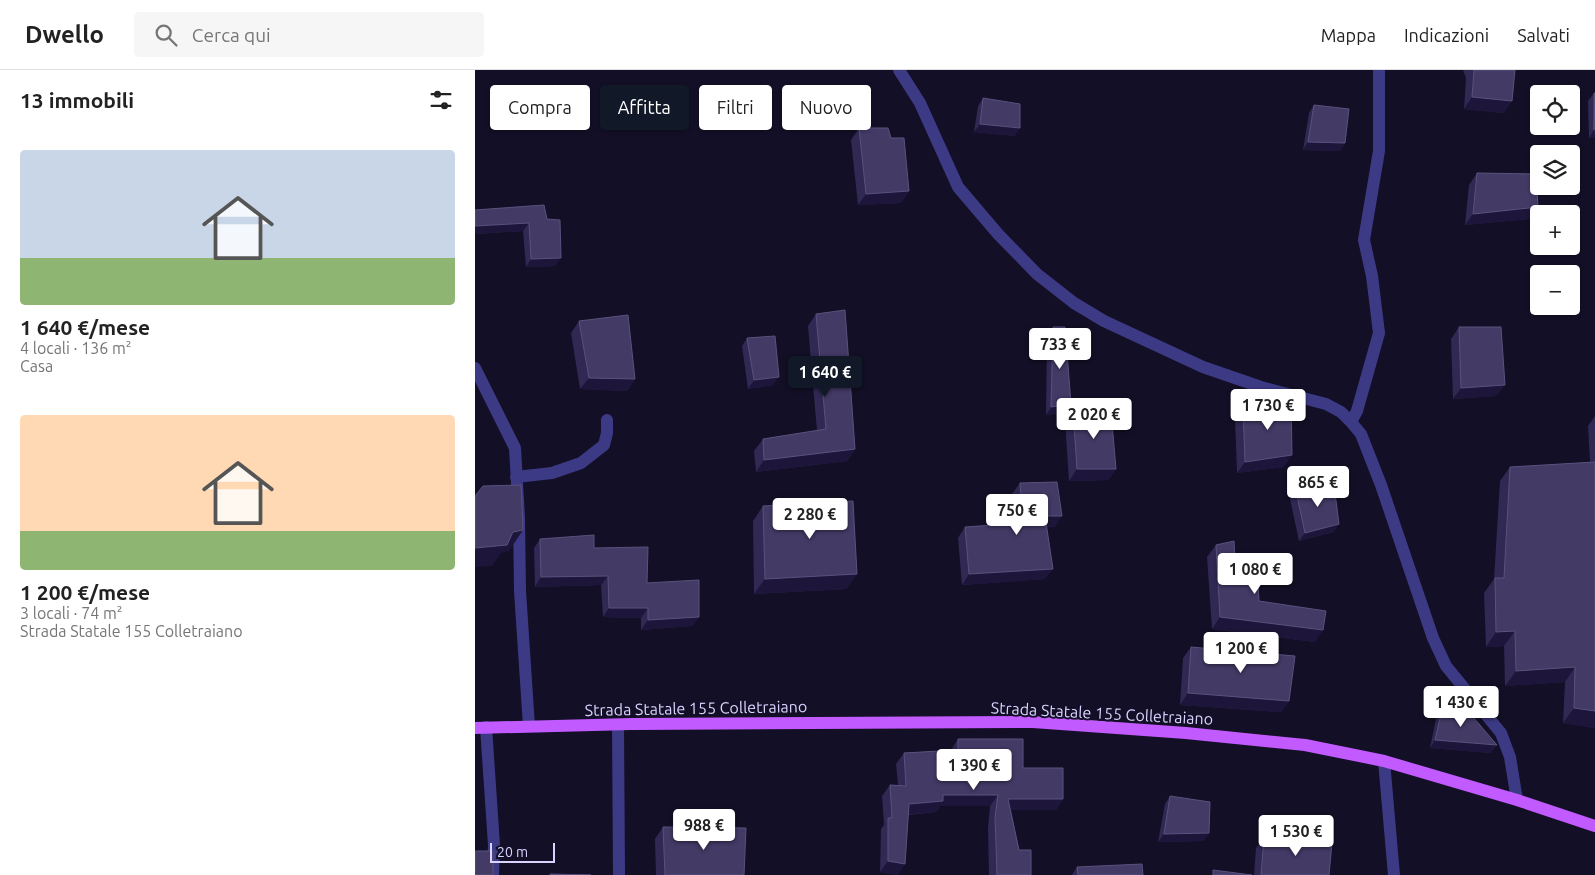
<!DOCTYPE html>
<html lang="it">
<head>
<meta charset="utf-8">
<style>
  :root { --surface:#fff; --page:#f6f6f6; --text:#222; --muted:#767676; --line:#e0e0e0; --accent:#111827 }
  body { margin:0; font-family:Ubuntu,sans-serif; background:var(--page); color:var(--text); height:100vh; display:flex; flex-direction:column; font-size:19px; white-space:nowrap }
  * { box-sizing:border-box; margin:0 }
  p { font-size:16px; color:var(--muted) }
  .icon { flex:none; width:28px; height:28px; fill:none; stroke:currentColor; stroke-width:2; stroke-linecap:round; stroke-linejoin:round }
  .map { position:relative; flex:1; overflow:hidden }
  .side { display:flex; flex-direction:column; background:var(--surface); width:475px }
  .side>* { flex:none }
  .banner { position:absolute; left:15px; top:15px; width:475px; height:45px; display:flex; gap:10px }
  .tools { position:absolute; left:1055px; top:15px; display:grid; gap:10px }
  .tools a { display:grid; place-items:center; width:50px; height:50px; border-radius:5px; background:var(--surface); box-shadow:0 1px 4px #0004; font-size:25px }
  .scale { position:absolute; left:15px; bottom:12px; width:65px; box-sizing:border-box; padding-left:5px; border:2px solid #d9d4ff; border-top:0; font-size:14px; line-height:18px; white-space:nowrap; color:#d9d4ff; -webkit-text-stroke:4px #130f26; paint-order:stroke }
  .price { position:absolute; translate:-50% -42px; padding:0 11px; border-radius:5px; background:#fff; color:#222; font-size:16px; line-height:32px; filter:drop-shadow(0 1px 2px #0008) }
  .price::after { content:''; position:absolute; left:50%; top:30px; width:15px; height:11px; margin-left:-8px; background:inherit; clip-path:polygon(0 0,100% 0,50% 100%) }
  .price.current { background:var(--accent); color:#fff }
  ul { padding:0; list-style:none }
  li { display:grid; align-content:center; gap:10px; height:265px; padding:0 20px }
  li span { display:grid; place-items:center; height:155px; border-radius:5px; color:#555 }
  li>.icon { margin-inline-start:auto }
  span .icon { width:90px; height:90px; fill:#fffc; stroke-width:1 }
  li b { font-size:21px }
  h2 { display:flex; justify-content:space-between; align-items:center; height:60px; padding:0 20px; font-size:21px }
  .chip { padding:0 18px; border-radius:5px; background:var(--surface); box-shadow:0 1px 4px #0004; font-size:18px; line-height:45px }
  .chip.current { background:var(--accent); color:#fff }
  header { display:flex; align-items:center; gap:30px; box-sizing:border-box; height:70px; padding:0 25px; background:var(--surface); border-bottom:1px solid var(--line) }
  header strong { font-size:24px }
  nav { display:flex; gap:28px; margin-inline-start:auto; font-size:18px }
  .search { width:350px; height:45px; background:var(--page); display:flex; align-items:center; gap:12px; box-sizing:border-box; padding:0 18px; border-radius:5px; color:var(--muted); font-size:19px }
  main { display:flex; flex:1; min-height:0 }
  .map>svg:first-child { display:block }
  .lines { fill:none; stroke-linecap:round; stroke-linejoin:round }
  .minor { stroke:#3d3a85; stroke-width:12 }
  .major { stroke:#c25bff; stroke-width:12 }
  .wall { fill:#312854 }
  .shaded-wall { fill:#1d163a }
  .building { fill:#433a66; stroke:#5a527e }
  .labels { text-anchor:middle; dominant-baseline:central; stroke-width:4; stroke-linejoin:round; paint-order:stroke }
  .street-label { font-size:16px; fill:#d9d4ff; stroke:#130f26 }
</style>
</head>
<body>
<header>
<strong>Dwello</strong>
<div class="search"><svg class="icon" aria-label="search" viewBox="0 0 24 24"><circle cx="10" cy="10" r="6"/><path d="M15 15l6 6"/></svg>Cerca qui</div>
<nav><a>Mappa</a><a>Indicazioni</a><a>Salvati</a></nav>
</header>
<main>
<section class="side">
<h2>13 immobili<svg class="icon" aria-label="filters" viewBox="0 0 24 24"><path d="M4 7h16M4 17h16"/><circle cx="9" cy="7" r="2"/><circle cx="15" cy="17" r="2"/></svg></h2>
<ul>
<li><span style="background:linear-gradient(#c9d6e8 70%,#8fb573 0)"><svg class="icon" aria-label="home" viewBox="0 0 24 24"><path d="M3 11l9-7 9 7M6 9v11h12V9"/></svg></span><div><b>1 640 €/mese</b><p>4 locali · 136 m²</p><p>Casa</p></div></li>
<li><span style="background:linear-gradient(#ffd9b3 75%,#8fb573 0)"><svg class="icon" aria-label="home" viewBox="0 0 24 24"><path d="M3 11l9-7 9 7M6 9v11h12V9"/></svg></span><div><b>1 200 €/mese</b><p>3 locali · 74 m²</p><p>Strada Statale 155 Colletraiano</p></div></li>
</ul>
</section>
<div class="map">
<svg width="1120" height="805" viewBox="0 0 1120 805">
  <rect width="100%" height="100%" fill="#130f26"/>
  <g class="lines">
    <!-- minor -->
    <path class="minor" d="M424,0L445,33L483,117L523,164L562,204L599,233L629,251L728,297L786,317L851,334L866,342L876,352L886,364L906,415L958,568L971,596L1026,663L1035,687L1042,730
      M0,298L40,378L44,448L45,521L54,656
      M876,352L882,341L904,263L897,206L889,170L904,81V0
      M41,407L77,403L106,393L129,375L132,363V350
      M143,655L144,805
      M11,657L19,775L18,805
      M909,691L919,805"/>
    <!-- major -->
    <path class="major" d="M0,658L156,654L558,652L711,663L830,675L909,691L1042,730L1120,756"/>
  </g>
  <!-- wall -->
  <path class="wall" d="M988,0H1040L1029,43L989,39L991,8Z
    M1119,23L1120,68H1114L1113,31Z
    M508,28L540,66L499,62L503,36Z
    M839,35L870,73L865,81L828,80L834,43Z
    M384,58L416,68L434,121L426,133L383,135L376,70Z
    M1002,103L1063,137L1054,149L990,155L994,115Z
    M72,149L80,196L51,197L48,161L0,164Z
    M341,244L380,379L372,391L281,402L279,381L288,369L342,361L333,256Z
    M104,251L160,309L152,321L105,319L96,263Z
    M578,257L596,334L591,342L571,345L572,265Z
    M984,257L1021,326L978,329L976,269Z
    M272,268L298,315L273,319L267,276Z
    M768,337L809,397L762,403L760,348Z
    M598,340L641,399L633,410L594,411L590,351Z
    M1120,346V658L1088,653L1090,612L1030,616L1029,576L1011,577L1009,523L1019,509L1025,411L1035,397L1115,392L1113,356Z
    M545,413L580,457H572L570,509L487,515L483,468L490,457L540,454L537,424Z
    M821,421L864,454L858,462L824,471L815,429Z
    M288,436L372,519L279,524L278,451Z
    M65,469L119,478L224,547L217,556L166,560V548L128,547L126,515L60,517L59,478Z
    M741,475L760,490L784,531L840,572L737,559L732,487Z
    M716,577L814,631L806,642L705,635L708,588Z
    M968,636L1016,683L955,678L962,644Z
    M483,669L548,698L588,729L581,740H536L544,780L556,805H514L513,758L515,736H465L461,742L433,745L423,805L405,802L406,759L409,755L407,726L415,715H423L421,694L429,683L476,680Z
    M695,726L734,763L728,771L683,772L690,734Z
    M188,757L269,805H181L180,769Z
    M789,767L854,805H779L781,778Z
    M602,797L668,805H597Z"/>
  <!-- shaded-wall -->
  <path class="shaded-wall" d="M997,27L1037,31L1029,43L989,39Z
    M505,54L545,58L540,66L499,62Z
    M1119,60L1120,68H1114Z
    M833,72L870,73L865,81L828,80Z
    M434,121L426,133L383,135L391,124Z
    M1063,137L1054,149L990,155L998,144Z
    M54,153L48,161L0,164V156Z
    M86,188L80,196L51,197L56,189Z
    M304,307L298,315L273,319L279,310Z
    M114,308L160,309L152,321L105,319Z
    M1030,315L1021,326L978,329L986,318Z
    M596,334L591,342L571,345L576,337Z
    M380,379L372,391L281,402L289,390Z
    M817,385L809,397L762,403L770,392Z
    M602,399H641L633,410L594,411Z
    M570,446H587L580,457L563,456Z
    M864,454L858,462L824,471L830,463Z
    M48,460L34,481L26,483L17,496L0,497V478L38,462Z
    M578,499L570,509L487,515L494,504Z
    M382,504L372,519L279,524L290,509Z
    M133,506L126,515L60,517L66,507Z
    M134,538H173L166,548L128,547Z
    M224,547L217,556L166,560L173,550Z
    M745,547L848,560L840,572L737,559Z
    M1040,561L1029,576L1011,577L1021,562Z
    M1100,597L1090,612L1030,616L1041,601Z
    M713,623L814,631L806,642L705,635Z
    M1099,638L1120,641V658L1088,653Z
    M960,670L1022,675L1016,683L955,678Z
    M468,725H523L515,736H465L461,742L426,745L434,734Z
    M533,729H588L581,740H526Z
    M734,763L728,771L683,772L689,764Z
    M413,791L430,794L423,805L405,802Z"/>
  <!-- building -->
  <path class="building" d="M999,0H1040L1037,31L997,27Z
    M1119,23H1120L1119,60Z
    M508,28L545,34V58L505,54Z
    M839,35L874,39L870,73L833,72Z
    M384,58H413L416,68H429L434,121L391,124Z
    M1002,103L1061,104L1063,137L998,144Z
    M69,135L72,149L85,150L86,188L56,189L54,153L0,156V140Z
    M370,240L380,379L289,390L288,369L351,359L341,244Z
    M153,245L160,309L114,308L104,251Z
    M578,257H590L596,334L576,337Z
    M984,257H1026L1030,315L986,318Z
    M300,266L304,307L279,310L272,268Z
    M816,331L817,385L770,392L768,337Z
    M598,340L636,342L641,399H602Z
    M1120,392V641L1099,638L1100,597L1041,601L1040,561L1021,562L1020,508H1029L1035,397Z
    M582,412L587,446H570L578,499L494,504L490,457L548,453L545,413Z
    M46,415L48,460L38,462L32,475L0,478V426L8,416Z
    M859,415L864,454L830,463L821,421Z
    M378,431L382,504L290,509L288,436Z
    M119,465V478L173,477L172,513L224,510V547L173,550V538H134L133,506L66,507L65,469Z
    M759,471L760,490H782L784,531L851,541L848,560L745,547L741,475Z
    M716,577L820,586L814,631L713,623Z
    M968,636L992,640L1022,675L960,670Z
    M483,669H548V698H588V729H533L544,780H556V805H522L520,747L523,725H468V731L434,734L430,794L413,791V748H417L415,715L431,716L429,683L483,680Z
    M695,726L735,732L734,763L689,764Z
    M188,757L271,758L269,805H190Z
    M789,767L857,773L854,805H786Z
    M0,781H18V805H0Z
    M667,794L668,805H603L602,797Z
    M738,800L777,805H738Z
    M75,804L116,805H75Z"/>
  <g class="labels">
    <!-- street labels -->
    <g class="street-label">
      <text transform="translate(221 638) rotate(-1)">Strada Statale 155 Colletraiano</text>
      <text transform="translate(627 643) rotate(3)">Strada Statale 155 Colletraiano</text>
    </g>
  </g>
</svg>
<div class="tools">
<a><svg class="icon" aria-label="locate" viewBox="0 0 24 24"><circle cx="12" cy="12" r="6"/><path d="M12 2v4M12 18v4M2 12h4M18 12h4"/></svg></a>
<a><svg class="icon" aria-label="layers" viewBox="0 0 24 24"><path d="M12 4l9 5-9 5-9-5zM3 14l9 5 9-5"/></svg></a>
<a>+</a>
<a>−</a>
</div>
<div class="scale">20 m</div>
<b class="price" style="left:585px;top:300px">733 €</b>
<b class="price current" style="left:350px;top:328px">1 640 €</b>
<b class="price" style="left:793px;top:361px">1 730 €</b>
<b class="price" style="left:619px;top:370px">2 020 €</b>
<b class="price" style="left:843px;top:438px">865 €</b>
<b class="price" style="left:542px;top:466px">750 €</b>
<b class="price" style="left:335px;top:470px">2 280 €</b>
<b class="price" style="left:780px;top:525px">1 080 €</b>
<b class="price" style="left:766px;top:604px">1 200 €</b>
<b class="price" style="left:986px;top:658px">1 430 €</b>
<b class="price" style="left:499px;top:721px">1 390 €</b>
<b class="price" style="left:229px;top:781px">988 €</b>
<b class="price" style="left:821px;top:787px">1 530 €</b>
<div class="banner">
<a class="chip">Compra</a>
<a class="chip current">Affitta</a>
<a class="chip">Filtri</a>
<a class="chip">Nuovo</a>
</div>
</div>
</main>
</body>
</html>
